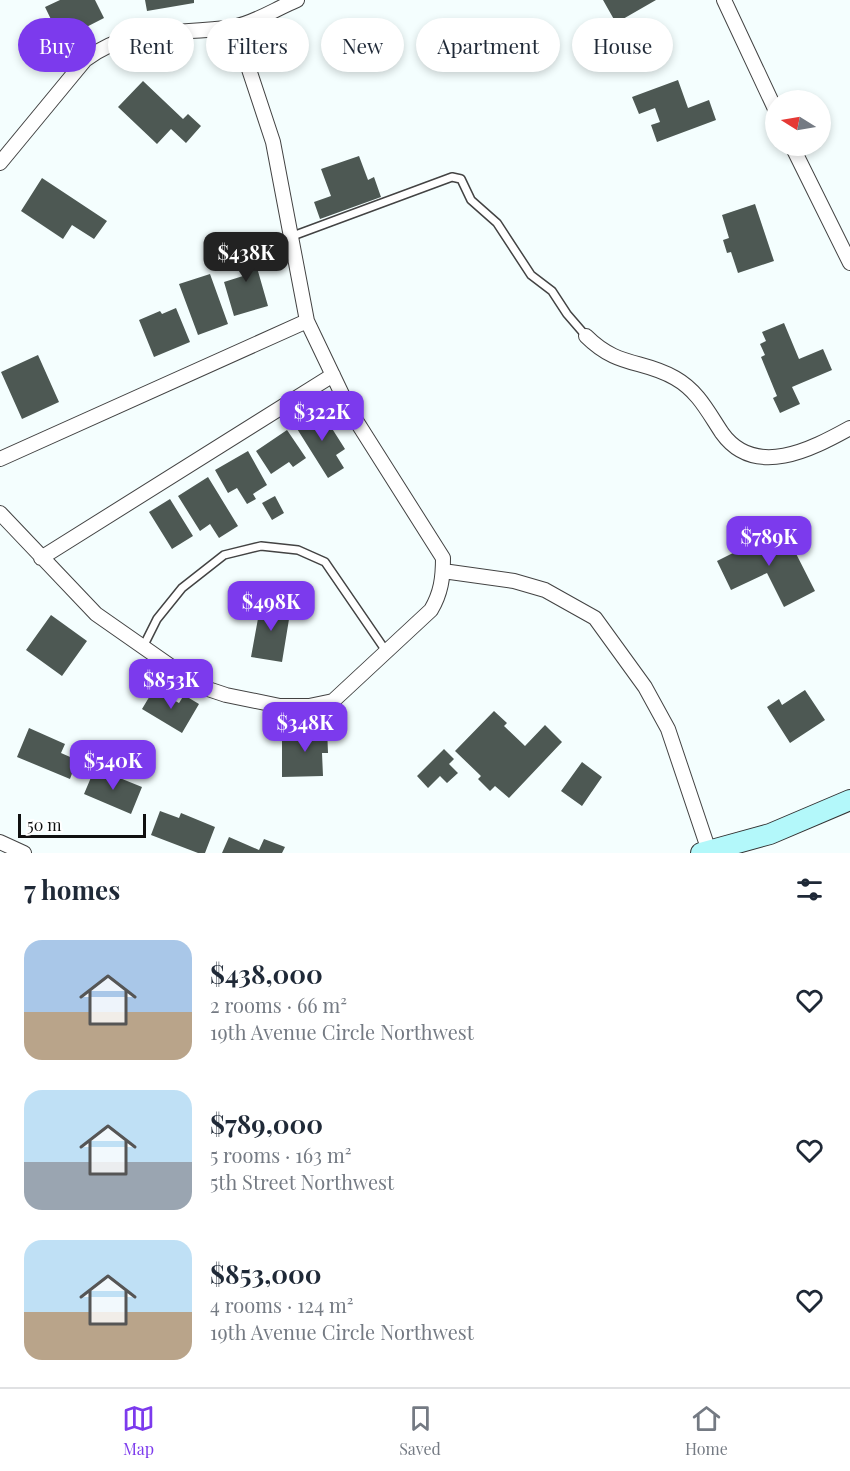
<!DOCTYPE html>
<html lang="en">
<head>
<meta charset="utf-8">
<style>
  :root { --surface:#fff; --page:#f6f6f7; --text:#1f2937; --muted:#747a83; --line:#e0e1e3; --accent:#7c3aed }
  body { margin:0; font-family:"Playfair Display",serif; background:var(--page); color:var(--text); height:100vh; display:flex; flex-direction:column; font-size:22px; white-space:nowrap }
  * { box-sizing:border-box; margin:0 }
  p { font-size:20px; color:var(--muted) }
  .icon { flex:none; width:33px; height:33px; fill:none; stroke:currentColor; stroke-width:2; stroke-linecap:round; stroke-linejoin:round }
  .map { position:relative; height:853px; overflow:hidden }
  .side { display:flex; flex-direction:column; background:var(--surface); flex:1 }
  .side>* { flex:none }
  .guide { position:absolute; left:18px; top:18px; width:814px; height:54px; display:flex; gap:12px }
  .needle { width:39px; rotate:281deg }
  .tools { position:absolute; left:765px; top:90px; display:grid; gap:12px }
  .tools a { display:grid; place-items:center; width:66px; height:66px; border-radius:50%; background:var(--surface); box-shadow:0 3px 9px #0003; font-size:30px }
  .scale { position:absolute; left:18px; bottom:15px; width:128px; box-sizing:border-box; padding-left:6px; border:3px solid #101010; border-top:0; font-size:16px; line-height:21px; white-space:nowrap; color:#101010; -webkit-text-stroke:4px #fff; paint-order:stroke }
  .price { position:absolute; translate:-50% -51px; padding:0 14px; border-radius:12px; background:var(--accent); color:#fff; font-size:20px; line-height:39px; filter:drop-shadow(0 2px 3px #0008) }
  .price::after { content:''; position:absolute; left:50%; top:36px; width:18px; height:14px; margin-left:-9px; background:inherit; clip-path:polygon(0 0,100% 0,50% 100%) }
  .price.current { background:#222; color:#fff }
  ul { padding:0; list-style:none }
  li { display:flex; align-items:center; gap:18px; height:150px; padding:0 24px }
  li span { display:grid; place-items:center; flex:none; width:168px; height:120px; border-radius:18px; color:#555 }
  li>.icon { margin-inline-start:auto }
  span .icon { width:72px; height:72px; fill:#fffc; stroke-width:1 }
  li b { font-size:26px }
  h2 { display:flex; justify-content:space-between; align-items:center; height:72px; padding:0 24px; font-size:26px }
  .chip { padding:0 21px; border-radius:27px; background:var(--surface); box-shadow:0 3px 9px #0003; font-size:21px; line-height:54px }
  .chip.current { background:var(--accent); color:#fff }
  .tab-bar { display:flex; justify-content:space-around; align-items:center; height:84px; border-top:2px solid var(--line); background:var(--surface); font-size:16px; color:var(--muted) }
  .tab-bar a { display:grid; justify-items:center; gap:3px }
  .tab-bar .current { color:var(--accent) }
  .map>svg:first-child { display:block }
  .building { fill:#4d5853 }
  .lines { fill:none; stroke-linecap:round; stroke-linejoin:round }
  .lane-casing { stroke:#434343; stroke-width:10 }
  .street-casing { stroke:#434343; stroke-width:16 }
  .secondary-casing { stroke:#323232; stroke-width:22 }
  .lane { stroke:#fff; stroke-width:7 }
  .street { stroke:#fff; stroke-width:14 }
  .secondary { stroke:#b3f8fa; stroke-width:20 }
</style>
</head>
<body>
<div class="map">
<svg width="850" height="853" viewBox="0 0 850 853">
  <rect width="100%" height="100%" fill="#f4fefe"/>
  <!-- building -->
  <path class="building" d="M60,0H95L104,18L61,40L45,7Z
    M145,0H194V3L147,11Z
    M603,0H656L616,23Z
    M678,80L688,108L709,100L716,120L657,142L651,125L660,122L655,108L639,114L632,97Z
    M143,81L183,119L188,114L201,126L186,143L171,129L157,144L118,107Z
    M359,156L368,180L374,177L381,197L320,219L314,202L331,196L321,169Z
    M42,178L107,221L94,239L72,225L63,239L21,211Z
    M755,204L774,261L738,273L731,252L727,253L723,240L729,238L722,215Z
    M249,240L268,306L234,316L224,282L243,276L233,244Z
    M210,274L228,324L198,335L179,284Z
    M176,308L190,342L154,357L139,320L160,311L162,314Z
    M784,323L799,359L823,349L832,370L792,387L800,404L780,413L773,398L777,396L761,357L765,355L760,344L766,341L762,332Z
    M38,355L59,402L22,419L1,372Z
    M319,408L345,449L336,455L344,468L328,478L294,424Z
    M287,430L306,458L293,467L289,462L271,474L256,451Z
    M248,451L267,485L253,494L256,499L247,504L237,488L228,493L215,470Z
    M208,477L238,526L219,538L210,524L200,531L178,496Z
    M275,496L284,513L272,520L262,503Z
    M170,499L193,536L172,549L149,512Z
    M783,528L815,591L784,607L767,573L731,590L717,561Z
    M261,602L291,607L282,662L251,657Z
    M51,615L87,641L62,676L26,650Z
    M154,689L179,703L184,695L199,704L182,733L142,709Z
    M805,690L825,720L790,743L767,707L779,699L782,705Z
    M494,711L507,723L504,726L525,746L545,725L562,742L509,798L495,786L490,791L478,779L481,776L455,751Z
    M327,727L328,753H322L323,776L282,777V737L306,736L305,728Z
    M29,728L65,744L61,753L77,760L70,779L17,757Z
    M444,749L454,759L449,764L458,773L447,783L440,776L428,788L417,776Z
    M582,762L602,777L582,806L561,791Z
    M95,768L142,787L131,814L84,794Z
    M160,811L179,818L181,813L215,827L205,853H198L151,835Z
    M229,837L259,850L264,839L285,847L282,853H222Z"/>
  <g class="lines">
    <!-- lane casing -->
    <g class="lane-casing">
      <path id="lane" d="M290,237L452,177L461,179L471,200L497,223L531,275L552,291L567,314L586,336
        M143,647L157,619L182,588L224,555L261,546L298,550L325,562L386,651"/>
    </g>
    <!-- street casing -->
    <g class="street-casing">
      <path id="street" d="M724,0L776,111
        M792,146L850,263
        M0,163L85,60C132,24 178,36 233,27C255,23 277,8 297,0
        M586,336C618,368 642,359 675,378C698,391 708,412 722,433C755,479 812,449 850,428
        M0,459L307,321
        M0,513L96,614L199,686L226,695L280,706H309L333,701L431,610C441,593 443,578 443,558L350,411L307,321L273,142L235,27
        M41,558L333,375
        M443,571L514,581L545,590L595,618L645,687L668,729L709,851
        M0,842L24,853"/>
    </g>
    <!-- secondary casing -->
    <g class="secondary-casing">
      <path id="secondary" d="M701,853L770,834L850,800"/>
    </g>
    <!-- lane -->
    <use href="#lane" class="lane"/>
    <!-- street -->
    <use href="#street" class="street"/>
    <!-- secondary -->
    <use href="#secondary" class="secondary"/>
  </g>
</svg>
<div class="tools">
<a><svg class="needle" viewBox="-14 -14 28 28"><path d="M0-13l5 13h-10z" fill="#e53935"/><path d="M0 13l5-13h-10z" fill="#747a83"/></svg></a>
</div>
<div class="scale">50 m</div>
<b class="price current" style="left:246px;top:283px">$438K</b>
<b class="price" style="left:322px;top:442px">$322K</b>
<b class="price" style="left:769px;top:567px">$789K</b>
<b class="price" style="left:271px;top:632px">$498K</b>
<b class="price" style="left:171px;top:710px">$853K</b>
<b class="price" style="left:305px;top:753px">$348K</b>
<b class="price" style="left:113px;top:791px">$540K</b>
<div class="guide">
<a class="chip current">Buy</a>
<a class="chip">Rent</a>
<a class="chip">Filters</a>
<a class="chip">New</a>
<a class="chip">Apartment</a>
<a class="chip">House</a>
</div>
</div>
<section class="side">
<h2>7 homes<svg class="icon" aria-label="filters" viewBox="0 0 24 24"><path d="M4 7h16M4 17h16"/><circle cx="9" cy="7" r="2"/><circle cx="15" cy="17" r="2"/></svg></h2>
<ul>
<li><span style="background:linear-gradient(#a9c7e8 60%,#b9a48a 0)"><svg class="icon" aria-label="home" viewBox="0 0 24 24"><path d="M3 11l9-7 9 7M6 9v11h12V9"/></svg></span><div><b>$438,000</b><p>2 rooms · 66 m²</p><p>19th Avenue Circle Northwest</p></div><svg class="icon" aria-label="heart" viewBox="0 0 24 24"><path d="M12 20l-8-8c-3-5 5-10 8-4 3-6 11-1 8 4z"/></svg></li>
<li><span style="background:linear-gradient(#bfe0f5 60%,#9aa5b1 0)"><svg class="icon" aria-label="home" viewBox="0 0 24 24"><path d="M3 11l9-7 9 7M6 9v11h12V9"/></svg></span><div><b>$789,000</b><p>5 rooms · 163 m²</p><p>5th Street Northwest</p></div><svg class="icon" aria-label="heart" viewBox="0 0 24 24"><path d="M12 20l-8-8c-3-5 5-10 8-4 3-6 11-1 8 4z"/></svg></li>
<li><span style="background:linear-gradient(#bfe0f5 60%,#b9a48a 0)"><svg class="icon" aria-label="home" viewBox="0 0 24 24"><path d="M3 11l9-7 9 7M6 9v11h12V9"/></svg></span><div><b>$853,000</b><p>4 rooms · 124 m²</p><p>19th Avenue Circle Northwest</p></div><svg class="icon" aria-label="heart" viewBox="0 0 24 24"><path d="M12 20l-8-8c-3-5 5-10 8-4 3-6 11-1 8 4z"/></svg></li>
</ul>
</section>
<nav class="tab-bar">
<a class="current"><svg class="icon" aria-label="map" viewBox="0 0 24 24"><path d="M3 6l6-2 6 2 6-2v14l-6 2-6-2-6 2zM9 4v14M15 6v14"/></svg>Map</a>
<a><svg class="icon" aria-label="saved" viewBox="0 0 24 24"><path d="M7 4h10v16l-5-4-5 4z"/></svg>Saved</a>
<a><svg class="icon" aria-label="home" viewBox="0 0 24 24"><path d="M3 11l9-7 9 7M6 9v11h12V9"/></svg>Home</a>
</nav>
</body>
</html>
